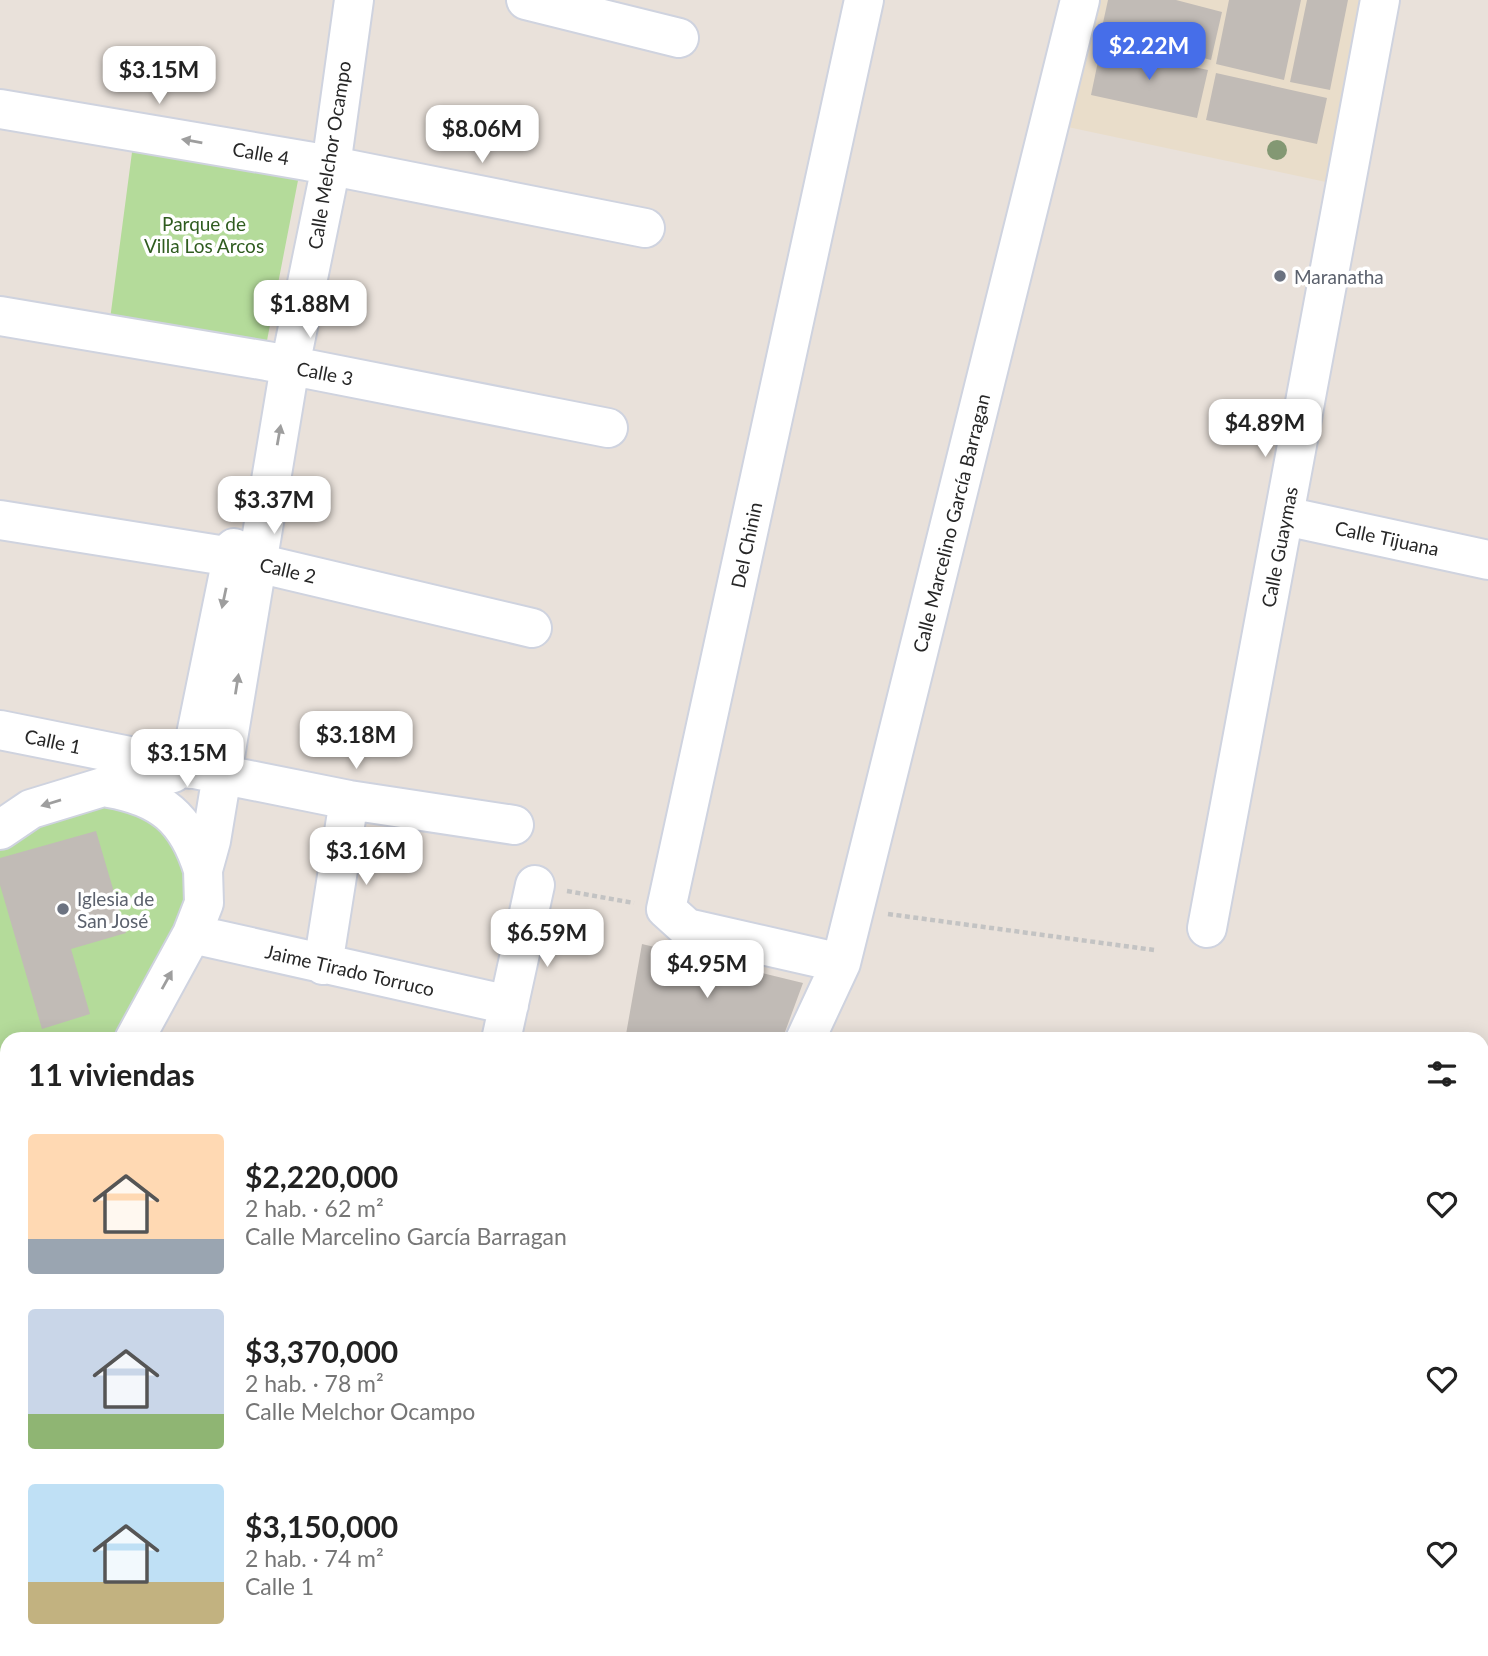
<!DOCTYPE html>
<html lang="es">
<head>
<meta charset="utf-8">
<style>
  :root { --surface:#fff; --page:#f2f2f2; --text:#222; --muted:#767676; --accent:#466ee9 }
  body { margin:0; font-family:Lato,sans-serif; background:var(--page); color:var(--text); height:100vh; display:flex; flex-direction:column; font-size:26px; white-space:nowrap }
  * { box-sizing:border-box; margin:0 }
  p { font-size:23px; color:var(--muted) }
  .icon { flex:none; width:38px; height:38px; fill:none; stroke:currentColor; stroke-width:2; stroke-linecap:round; stroke-linejoin:round }
  .map { position:relative; flex:1; overflow:hidden }
  .panel { position:absolute; left:0px; top:1032px; width:1489px; height:625px; display:flex; flex-direction:column; background:var(--surface); border-radius:21px 21px 0 0; box-shadow:0 4px 18px #0003 }
  .panel>* { flex:none }
  .price { position:absolute; translate:-50% -60px; padding:0 16px; border-radius:14px; background:#fff; color:#222; font-size:23px; line-height:46px; filter:drop-shadow(0 2px 4px #0008) }
  .price::after { content:''; position:absolute; left:50%; top:42px; width:21px; height:16px; margin-left:-10px; background:inherit; clip-path:polygon(0 0,100% 0,50% 100%) }
  .price.active { background:var(--accent); color:#fff }
  ul { padding:0; list-style:none }
  li { display:flex; align-items:center; gap:21px; height:175px; padding:0 28px }
  li span { display:grid; place-items:center; flex:none; width:196px; height:140px; border-radius:7px; color:#555 }
  li>.icon { margin-inline-start:auto }
  span .icon { width:84px; height:84px; fill:#fffc; stroke-width:1 }
  li b { font-size:30px }
  h2 { display:flex; justify-content:space-between; align-items:center; height:84px; padding:0 28px; font-size:30px }
  .map>svg:first-child { display:block }
  .education { fill:#e9ddca }
  .green { fill:#b4db9a }
  .building { fill:#c1bbb6 }
  .lines { fill:none; stroke-linecap:round; stroke-linejoin:round }
  .minor-casing { stroke:#cfd3df; stroke-width:42 }
  .path { stroke:#c3c3c3; stroke-width:4.5; stroke-dasharray:5 3.5; stroke-linecap:butt }
  .minor { stroke:#fff; stroke-width:38 }
  .tree { fill:#839873 }
  .oneway { fill:#9e9e9e }
  .worship-dot { fill:#6b7280; stroke:#fff; stroke-width:2.5 }
  .labels { text-anchor:middle; dominant-baseline:central; stroke-width:7; stroke-linejoin:round; paint-order:stroke }
  .street-label { font-size:19px; fill:#272727; stroke:#fff }
  .park-label { font-size:19px; fill:#2f5c1f; stroke:#fff }
  .worship-label { font-size:19px; fill:#5b616d; stroke:#fff; text-anchor:start }
</style>
</head>
<body>
<div class="map">
<svg width="1488" height="1656" viewBox="0 0 1488 1656">
  <rect width="100%" height="100%" fill="#e9e1da"/>
  <!-- education -->
  <path class="education" d="M1096,0H1360L1326,182L1063,126Z"/>
  <!-- green -->
  <path class="green" d="M134,137L301,165L264,356L109,327Z
    M152,800L203,870L134,1039L7,1040V1237L0,1247V831L31,809Z"/>
  <!-- building -->
  <path class="building" d="M1108,0H1176L1222,12L1211,60L1101,32Z
    M1229,0H1301L1284,80L1216,64Z
    M1307,0H1348L1330,90L1290,82Z
    M1101,47L1208,70L1197,118L1091,95Z
    M1216,73L1327,98L1317,144L1206,120Z
    M96,831L126,933L71,949L90,1014L42,1029L0,885V858Z
    M642,944L803,983L782,1040H625Z"/>
  <g class="lines">
    <!-- minor casing -->
    <g class="minor-casing">
      <path id="minor" d="M526,0L679,38
        M0,109L307,161L645,228
        M0,316L267,361L608,428
        M1285,516L1488,560
        M0,520L232,557L532,628
        M0,730L349,800L514,825
        M189,769L234,548
        M109,788C161,797 187,818 203,870
        M0,830L31,809L103,787L173,773
        M1207,928L1380,0
        M192,934L509,1005
        M841,963L687,928L666,909L864,0
        M323,965L349,800
        M134,1040L192,934L204,903L203,870L211,841L290,366L331,166L354,0
        M501,1040L535,885
        M805,1040L841,963L1080,0
        M0,1247L7,1237
        M0,1303L7,1304
        M0,1351L7,1352
        M0,1579L7,1580
        M344,1656L345,1650"/>
    </g>
    <!-- path -->
    <path class="path" d="M567,891L634,903
      M888,914L1154,950"/>
    <!-- minor -->
    <use href="#minor" class="minor"/>
  </g>
  <!-- trees -->
  <circle class="tree" cx="1277" cy="150" r="10"/>
  <!-- one-way arrows -->
  <defs><path id="oneway-solid" d="M-6-.8H1V-3.2L6.5 0L1 3.2V.8H-6Z" transform="scale(1.75)"/></defs>
  <g class="oneway">
    <use href="#oneway-solid" transform="translate(192 141) rotate(-170)"/>
    <use href="#oneway-solid" transform="translate(279 435) rotate(-80)"/>
    <use href="#oneway-solid" transform="translate(224 598) rotate(102)"/>
    <use href="#oneway-solid" transform="translate(237 684) rotate(-81)"/>
    <use href="#oneway-solid" transform="translate(51 803) rotate(163)"/>
    <use href="#oneway-solid" transform="translate(167 980) rotate(-61)"/>
  </g>
  <!-- markers -->
  <g class="worship-dot">
    <circle cx="1280" cy="276" r="7"/>
    <circle cx="63" cy="909" r="7"/>
  </g>
  <g class="labels">
    <!-- street labels -->
    <g class="street-label">
      <text transform="translate(261 153) rotate(10)">Calle 4</text>
      <text transform="translate(329 155) rotate(-81)">Calle Melchor Ocampo</text>
      <text transform="translate(325 373) rotate(11)">Calle 3</text>
      <text transform="translate(951 523) rotate(-76)">Calle Marcelino García Barragan</text>
      <text transform="translate(1387 538) rotate(12)">Calle Tijuana</text>
      <text transform="translate(746 545) rotate(-78)">Del Chinin</text>
      <text transform="translate(1279 547) rotate(-79)">Calle Guaymas</text>
      <text transform="translate(288 570) rotate(13)">Calle 2</text>
      <text transform="translate(53 741) rotate(12)">Calle 1</text>
      <text transform="translate(350 970) rotate(13)">Jaime Tirado Torruco</text>
    </g>
    <!-- park labels -->
    <g class="park-label">
      <text x="204" y="223">Parque de<tspan x="204" dy="22">Villa Los Arcos</tspan></text>
    </g>
    <!-- worship labels -->
    <g class="worship-label">
      <text x="1294" y="276">Maranatha</text>
      <text x="77" y="898">Iglesia de<tspan x="77" dy="22">San José</tspan></text>
    </g>
  </g>
</svg>
<b class="price active" style="left:1149px;top:82px">$2.22M</b>
<b class="price" style="left:159px;top:106px">$3.15M</b>
<b class="price" style="left:482px;top:165px">$8.06M</b>
<b class="price" style="left:310px;top:340px">$1.88M</b>
<b class="price" style="left:1265px;top:459px">$4.89M</b>
<b class="price" style="left:274px;top:536px">$3.37M</b>
<b class="price" style="left:356px;top:771px">$3.18M</b>
<b class="price" style="left:187px;top:789px">$3.15M</b>
<b class="price" style="left:366px;top:887px">$3.16M</b>
<b class="price" style="left:547px;top:969px">$6.59M</b>
<b class="price" style="left:707px;top:1000px">$4.95M</b>
<section class="panel">
<h2>11 viviendas<svg class="icon" aria-label="filters" viewBox="0 0 24 24"><path d="M4 7h16M4 17h16"/><circle cx="9" cy="7" r="2"/><circle cx="15" cy="17" r="2"/></svg></h2>
<ul>
<li><span style="background:linear-gradient(#ffd9b3 75%,#9aa5b1 0)"><svg class="icon" aria-label="home" viewBox="0 0 24 24"><path d="M3 11l9-7 9 7M6 9v11h12V9"/></svg></span><div><b>$2,220,000</b><p>2 hab. · 62 m²</p><p>Calle Marcelino García Barragan</p></div><svg class="icon" aria-label="heart" viewBox="0 0 24 24"><path d="M12 20l-8-8c-3-5 5-10 8-4 3-6 11-1 8 4z"/></svg></li>
<li><span style="background:linear-gradient(#c9d6e8 75%,#8fb573 0)"><svg class="icon" aria-label="home" viewBox="0 0 24 24"><path d="M3 11l9-7 9 7M6 9v11h12V9"/></svg></span><div><b>$3,370,000</b><p>2 hab. · 78 m²</p><p>Calle Melchor Ocampo</p></div><svg class="icon" aria-label="heart" viewBox="0 0 24 24"><path d="M12 20l-8-8c-3-5 5-10 8-4 3-6 11-1 8 4z"/></svg></li>
<li><span style="background:linear-gradient(#bfe0f5 70%,#c2b280 0)"><svg class="icon" aria-label="home" viewBox="0 0 24 24"><path d="M3 11l9-7 9 7M6 9v11h12V9"/></svg></span><div><b>$3,150,000</b><p>2 hab. · 74 m²</p><p>Calle 1</p></div><svg class="icon" aria-label="heart" viewBox="0 0 24 24"><path d="M12 20l-8-8c-3-5 5-10 8-4 3-6 11-1 8 4z"/></svg></li>
</ul>
</section>
</div>
</body>
</html>
